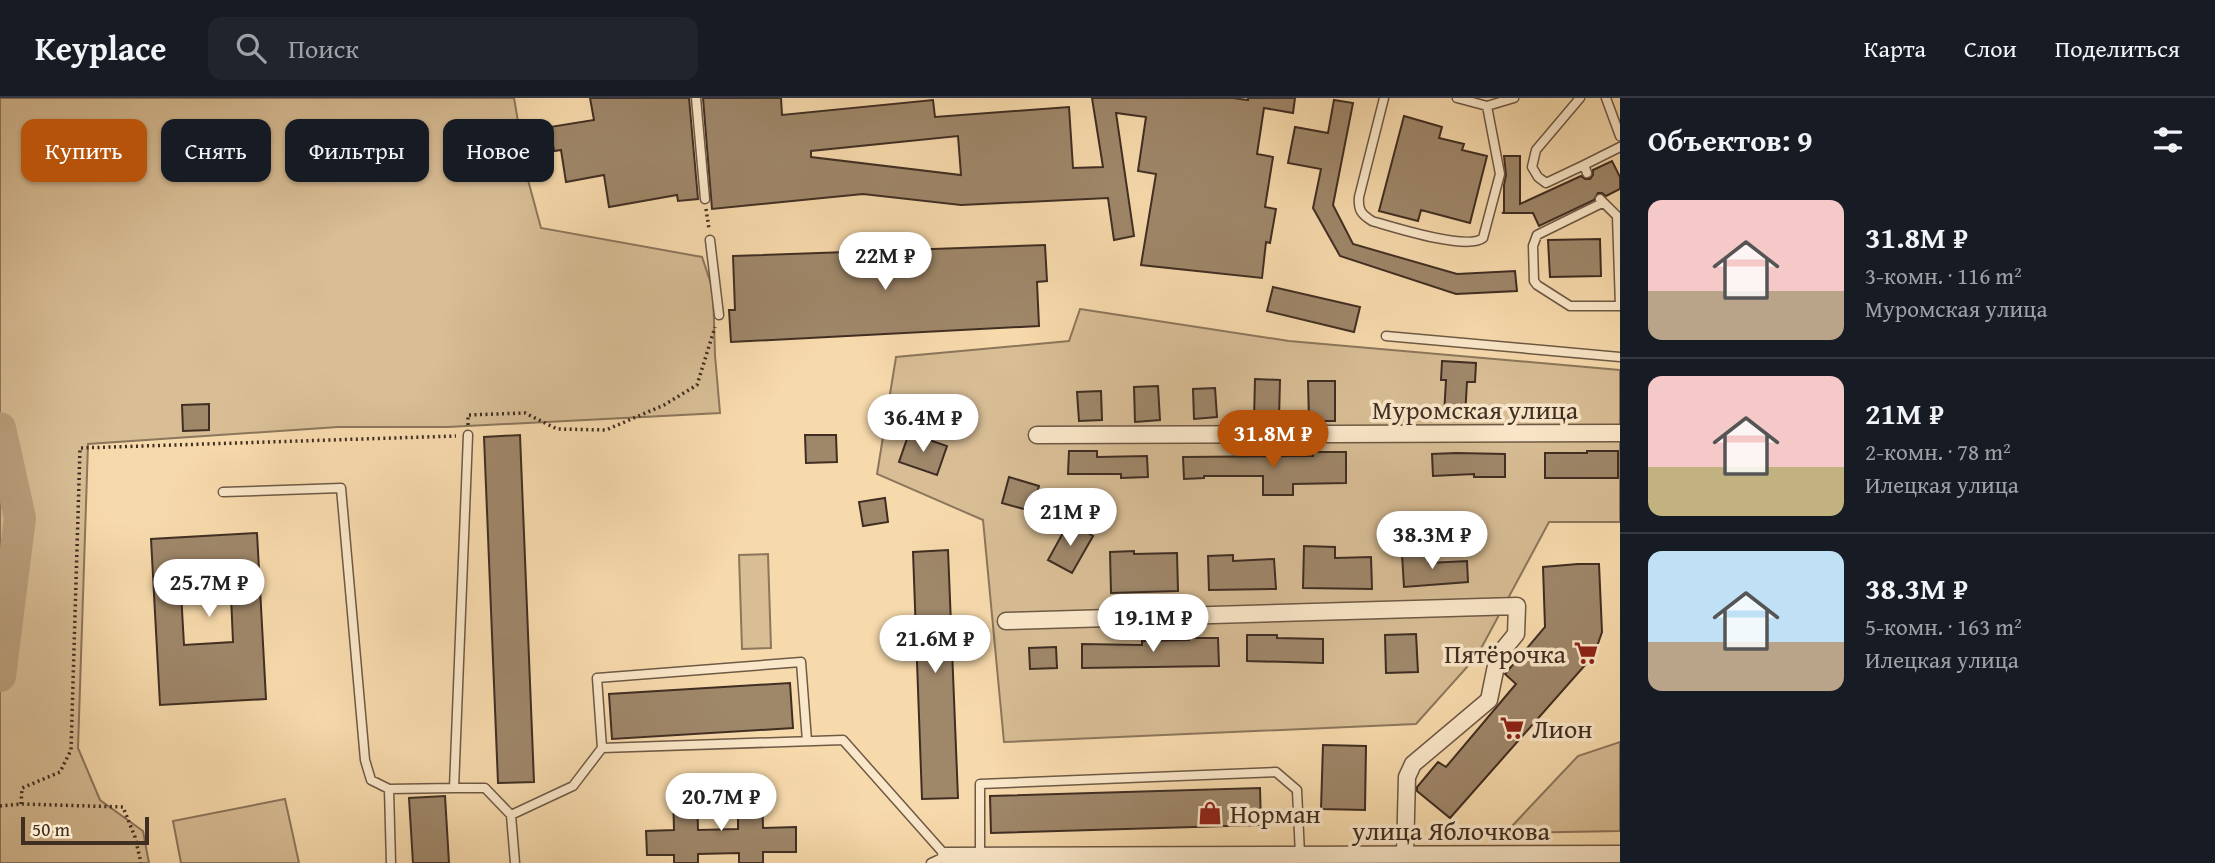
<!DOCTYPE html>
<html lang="ru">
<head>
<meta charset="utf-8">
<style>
  :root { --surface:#171b24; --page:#20242c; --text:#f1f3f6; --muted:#9ea1a6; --line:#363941; --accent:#b45309 }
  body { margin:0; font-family:"Gentium Book Plus",serif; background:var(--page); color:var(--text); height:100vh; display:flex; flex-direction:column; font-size:26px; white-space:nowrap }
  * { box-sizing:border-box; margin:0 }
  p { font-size:23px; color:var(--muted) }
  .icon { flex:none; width:38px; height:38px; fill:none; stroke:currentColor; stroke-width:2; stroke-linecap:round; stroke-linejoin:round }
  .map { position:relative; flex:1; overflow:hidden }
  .drawer { display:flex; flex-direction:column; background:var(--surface); width:595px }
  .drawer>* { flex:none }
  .top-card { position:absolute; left:21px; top:21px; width:665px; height:63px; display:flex; gap:14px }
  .scale { position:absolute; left:21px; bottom:18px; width:128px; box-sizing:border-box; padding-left:7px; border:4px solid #402e23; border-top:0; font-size:19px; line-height:24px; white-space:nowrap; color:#402e23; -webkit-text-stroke:5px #fae7c9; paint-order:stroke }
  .price { position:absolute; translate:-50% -60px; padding:0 16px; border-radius:24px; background:#fff; color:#222; font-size:23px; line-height:46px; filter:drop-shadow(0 2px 4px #0008) }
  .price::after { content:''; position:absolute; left:50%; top:42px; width:21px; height:16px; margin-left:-10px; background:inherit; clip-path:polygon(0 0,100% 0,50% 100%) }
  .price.active { background:var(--accent); color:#fff }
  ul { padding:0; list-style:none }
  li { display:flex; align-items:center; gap:21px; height:175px; padding:0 28px }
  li+li { border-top:2px solid var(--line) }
  li span { display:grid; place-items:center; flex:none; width:196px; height:140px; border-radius:14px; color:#555 }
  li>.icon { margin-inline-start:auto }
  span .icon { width:84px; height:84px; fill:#fffc; stroke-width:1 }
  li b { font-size:30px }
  h2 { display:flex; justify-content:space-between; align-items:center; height:84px; padding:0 28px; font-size:30px }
  .tag { padding:0 24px; border-radius:14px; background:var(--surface); box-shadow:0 2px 5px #0004; font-size:24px; line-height:63px }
  .tag.active { background:var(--accent); color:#fff }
  header { display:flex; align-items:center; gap:42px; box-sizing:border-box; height:98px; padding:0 35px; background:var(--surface); border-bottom:2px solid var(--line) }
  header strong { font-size:33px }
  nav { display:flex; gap:38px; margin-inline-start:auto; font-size:24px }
  .search { width:490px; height:63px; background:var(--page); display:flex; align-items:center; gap:18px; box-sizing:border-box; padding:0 24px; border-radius:14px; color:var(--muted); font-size:26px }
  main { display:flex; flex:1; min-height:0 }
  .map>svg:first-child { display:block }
  .green { fill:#d8bd95; stroke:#8c765c; stroke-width:2 }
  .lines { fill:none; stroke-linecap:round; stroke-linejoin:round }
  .river { stroke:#b9a07d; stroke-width:32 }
  .building { fill:#9f876a; stroke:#402e23; stroke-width:2; fill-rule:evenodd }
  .lane-casing { stroke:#6e5945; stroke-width:11 }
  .street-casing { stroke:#6e5945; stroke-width:19 }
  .path { stroke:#402e23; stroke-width:3.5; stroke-dasharray:2 3.5; stroke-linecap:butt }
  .lane { stroke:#fae7c9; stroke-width:8 }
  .street { stroke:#fae7c9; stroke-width:16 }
  .labels { text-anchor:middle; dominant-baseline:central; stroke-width:7; stroke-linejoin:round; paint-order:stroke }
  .street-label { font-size:26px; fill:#402e23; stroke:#fae7c9 }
  .poi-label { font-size:26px; fill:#402e23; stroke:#fae7c9; text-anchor:start }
</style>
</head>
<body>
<header>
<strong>Keyplace</strong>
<div class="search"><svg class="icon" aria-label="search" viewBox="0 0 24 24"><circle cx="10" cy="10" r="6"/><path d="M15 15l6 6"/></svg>Поиск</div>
<nav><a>Карта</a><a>Слои</a><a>Поделиться</a></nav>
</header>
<main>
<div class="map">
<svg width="1620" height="765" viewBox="0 0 1620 765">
  <rect width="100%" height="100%" fill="#f7daac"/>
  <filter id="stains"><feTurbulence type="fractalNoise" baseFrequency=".00286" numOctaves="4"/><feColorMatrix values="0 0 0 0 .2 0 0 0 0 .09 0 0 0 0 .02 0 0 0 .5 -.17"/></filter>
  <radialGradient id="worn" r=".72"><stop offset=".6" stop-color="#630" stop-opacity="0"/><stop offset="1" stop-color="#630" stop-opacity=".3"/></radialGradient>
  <!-- green -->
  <path class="green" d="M0,0H514L528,82L541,130L702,159L713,192L715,257L720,315L448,329H338L88,346L78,650L100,702L143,733L149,765H0Z
    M1080,211L1289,243L1620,272V424H1549L1477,558L1416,626L1004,644L983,422L877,376L896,259L1069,243Z
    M768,456L771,550L742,551L739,457Z
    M1620,644V733L1517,735L1513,727L1578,658Z
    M285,701L299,765H181L173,723Z"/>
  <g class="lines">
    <!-- river -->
    <path class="river" d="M0,330L20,420L0,578"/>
  </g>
  <!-- building -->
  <path class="building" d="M590,0H689L698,101L678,103L677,97L609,109L604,77L566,84L561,52L554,53L550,29L594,22Z
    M703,0H781L782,17L933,2L935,19L1069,9L1073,70L1103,69L1092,0H1233L1248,2V0H1295L1293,15L1264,10L1257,56L1273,59L1265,109L1276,111L1270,145L1266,144L1262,180L1141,167L1156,76L1138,73L1146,19L1116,15L1134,138L1114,142L1108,100L961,107L863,96L712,111ZM958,38L961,77L811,59V53Z
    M1334,2L1353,5L1333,107L1353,146L1457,176L1515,173L1517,193L1456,196L1340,158L1313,110L1321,71L1288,65L1295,29L1328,35Z
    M1404,18L1442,29L1439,40L1464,46L1462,52L1487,58L1470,125L1421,112L1418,123L1379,113Z
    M1504,58H1520V106L1581,78L1585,81H1590L1593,77V72L1612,63L1620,79V91L1606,98L1602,95H1598L1594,102L1539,128L1533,115H1502L1504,114V87L1506,77Z
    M1600,141L1601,178L1550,179L1548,142Z
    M1045,147L1047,183L1037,184L1039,228L731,244L729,212H735L733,158Z
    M1273,189L1360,209L1354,234L1267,213Z
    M1442,263L1476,265L1475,284H1467L1465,318L1444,317L1446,282H1441Z
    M1255,281L1280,282L1279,321H1254Z
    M1308,283H1335V323H1309Z
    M1158,288L1160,322L1135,324L1134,289Z
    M1215,290L1217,319L1194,321L1193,291Z
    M1101,293L1102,322L1079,323L1077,294Z
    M209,306V332L183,333L182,307Z
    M909,335L947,348L937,377L899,364Z
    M520,337L534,684L498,685L484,339Z
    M805,337H836L837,364L806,365Z
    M1069,353H1097V359L1147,358L1148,379L1121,380V376H1068Z
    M1587,353H1618V380H1545V355H1587Z
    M1313,354H1346V385L1293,386V397H1263V378H1204V380L1184,381L1183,359L1313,358Z
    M1456,355L1505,356V379H1474V376L1433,378L1432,356Z
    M1009,379L1039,388L1031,413L1002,405Z
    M885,400L888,424L863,428L859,404Z
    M1069,424L1093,438L1072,475L1048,462Z
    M257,435L266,601L160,607L151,441ZM230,474L233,544L184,547L180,477Z
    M1304,448L1335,449V460L1371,459L1372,491L1303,490Z
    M948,452L958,700L922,701L913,454Z
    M1134,453V456L1177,455L1178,493L1111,495L1110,454Z
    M1429,454V465L1467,463L1468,484L1404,489L1402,456Z
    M1233,457V463L1274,461L1276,491L1209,492L1208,458Z
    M1578,466H1599L1602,534L1594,557L1450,720L1417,693V689L1438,664L1446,669L1516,586L1505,576L1545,529L1543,469Z
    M1416,536L1418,574L1386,575L1385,537Z
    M1247,537H1277V540L1323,541V565L1247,563Z
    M1189,540H1218L1219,568L1082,570V546L1142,547V543L1189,542Z
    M1056,549L1057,570L1030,571L1029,550Z
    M790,585L793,630L612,641L609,596Z
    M1323,647L1366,648L1365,712L1321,711Z
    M1260,690L1261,727L991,735L990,698Z
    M762,692L763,730L796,729V754H763V765H739V755L698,756V765H674V757H647L646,733L674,732L673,696H697L698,732L738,731V693Z
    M445,698L449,765H413L409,700Z"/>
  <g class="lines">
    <!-- lane casing -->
    <g class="lane-casing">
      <path id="lane" d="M696,0L705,101
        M1384,0L1359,99C1358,112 1361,116 1372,123C1393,129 1467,153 1483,140L1500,76L1487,8
        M1457,0L1487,8L1514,0
        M1580,0L1536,52L1532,69L1538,79L1546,85L1584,67
        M1606,0L1620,38
        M1587,75L1584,67L1620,49
        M1600,101L1620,121
        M1602,105L1537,137L1533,148L1534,183L1537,187L1570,208H1620L1617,118
        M710,142L719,217
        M1386,238L1620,259
        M468,337L454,690H485L511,717
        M223,394L341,390L365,662L371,682L389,691
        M602,650L597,580L801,564L807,643
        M980,758V686L1276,674L1297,692L1300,757
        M391,765L389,691L454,690
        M515,765L511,717L573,688L602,650L843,642L946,758L931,765"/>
    </g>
    <!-- street casing -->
    <g class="street-casing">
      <path id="street" d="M1037,337L1620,335
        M1006,523L1517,508L1516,536L1498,558L1489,602L1413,666L1407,679L1405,756
        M946,758L1620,756"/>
    </g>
    <!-- path -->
    <path class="path" d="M706,111L709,131
      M468,327V317L525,315L557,331L606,332L664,307L697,287L715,229
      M21,706L22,690L60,674L71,652L80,350L456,338
      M0,708L21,706L123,709L135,739L141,765"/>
    <!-- lane -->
    <use href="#lane" class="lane"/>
    <!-- street -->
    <use href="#street" class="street"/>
  </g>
  <!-- icons -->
  <defs>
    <g id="supermarket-bare" transform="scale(1.89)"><path d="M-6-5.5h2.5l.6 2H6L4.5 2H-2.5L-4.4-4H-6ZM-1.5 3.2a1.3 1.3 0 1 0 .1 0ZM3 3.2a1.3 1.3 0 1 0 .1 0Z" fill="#8f2418" stroke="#fae7c9" stroke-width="2.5" paint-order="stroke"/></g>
    <g id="shop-bare" transform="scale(1.89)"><path d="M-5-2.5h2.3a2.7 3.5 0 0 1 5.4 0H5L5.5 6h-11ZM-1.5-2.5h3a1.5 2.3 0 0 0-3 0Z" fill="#8f2418" stroke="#fae7c9" stroke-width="2.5" paint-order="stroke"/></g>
  </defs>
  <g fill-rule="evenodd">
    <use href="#supermarket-bare" x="1586" y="555"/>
    <use href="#supermarket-bare" x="1512" y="630"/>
    <use href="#shop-bare" x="1210" y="715"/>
  </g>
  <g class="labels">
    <!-- street labels -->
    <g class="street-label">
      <text x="1475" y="311">Муромская улица</text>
      <text x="1451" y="732">улица Яблочкова</text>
    </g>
    <!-- poi labels -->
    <g class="poi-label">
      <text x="1566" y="555" text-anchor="end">Пятёрочка</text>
      <text x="1532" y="630">Лион</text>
      <text x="1230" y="715">Норман</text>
    </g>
  </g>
  <rect width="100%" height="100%" filter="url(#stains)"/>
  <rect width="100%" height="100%" fill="url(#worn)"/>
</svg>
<div class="scale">50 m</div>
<b class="price" style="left:885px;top:194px">22M ₽</b>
<b class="price" style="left:923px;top:356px">36.4M ₽</b>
<b class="price active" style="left:1273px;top:372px">31.8M ₽</b>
<b class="price" style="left:1070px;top:450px">21M ₽</b>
<b class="price" style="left:1432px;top:473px">38.3M ₽</b>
<b class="price" style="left:209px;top:521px">25.7M ₽</b>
<b class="price" style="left:1153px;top:556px">19.1M ₽</b>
<b class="price" style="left:935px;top:577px">21.6M ₽</b>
<b class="price" style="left:721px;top:735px">20.7M ₽</b>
<div class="top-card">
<a class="tag active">Купить</a>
<a class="tag">Снять</a>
<a class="tag">Фильтры</a>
<a class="tag">Новое</a>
</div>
</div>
<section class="drawer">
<h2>Объектов: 9<svg class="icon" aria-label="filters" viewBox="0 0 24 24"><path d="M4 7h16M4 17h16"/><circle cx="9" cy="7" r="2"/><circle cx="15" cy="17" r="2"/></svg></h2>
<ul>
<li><span style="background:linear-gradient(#f6c9c9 65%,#b9a48a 0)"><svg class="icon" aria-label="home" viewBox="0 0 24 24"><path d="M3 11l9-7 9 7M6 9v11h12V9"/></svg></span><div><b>31.8M ₽</b><p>3-комн. · 116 m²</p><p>Муромская улица</p></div></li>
<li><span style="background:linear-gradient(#f6c9c9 65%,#c2b280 0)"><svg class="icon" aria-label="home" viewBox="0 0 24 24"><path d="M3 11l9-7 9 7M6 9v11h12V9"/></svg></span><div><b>21M ₽</b><p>2-комн. · 78 m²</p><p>Илецкая улица</p></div></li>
<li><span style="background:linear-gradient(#bfe0f5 65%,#b9a48a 0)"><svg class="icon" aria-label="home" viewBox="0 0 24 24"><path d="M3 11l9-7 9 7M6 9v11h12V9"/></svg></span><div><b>38.3M ₽</b><p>5-комн. · 163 m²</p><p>Илецкая улица</p></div></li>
</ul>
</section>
</main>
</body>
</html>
